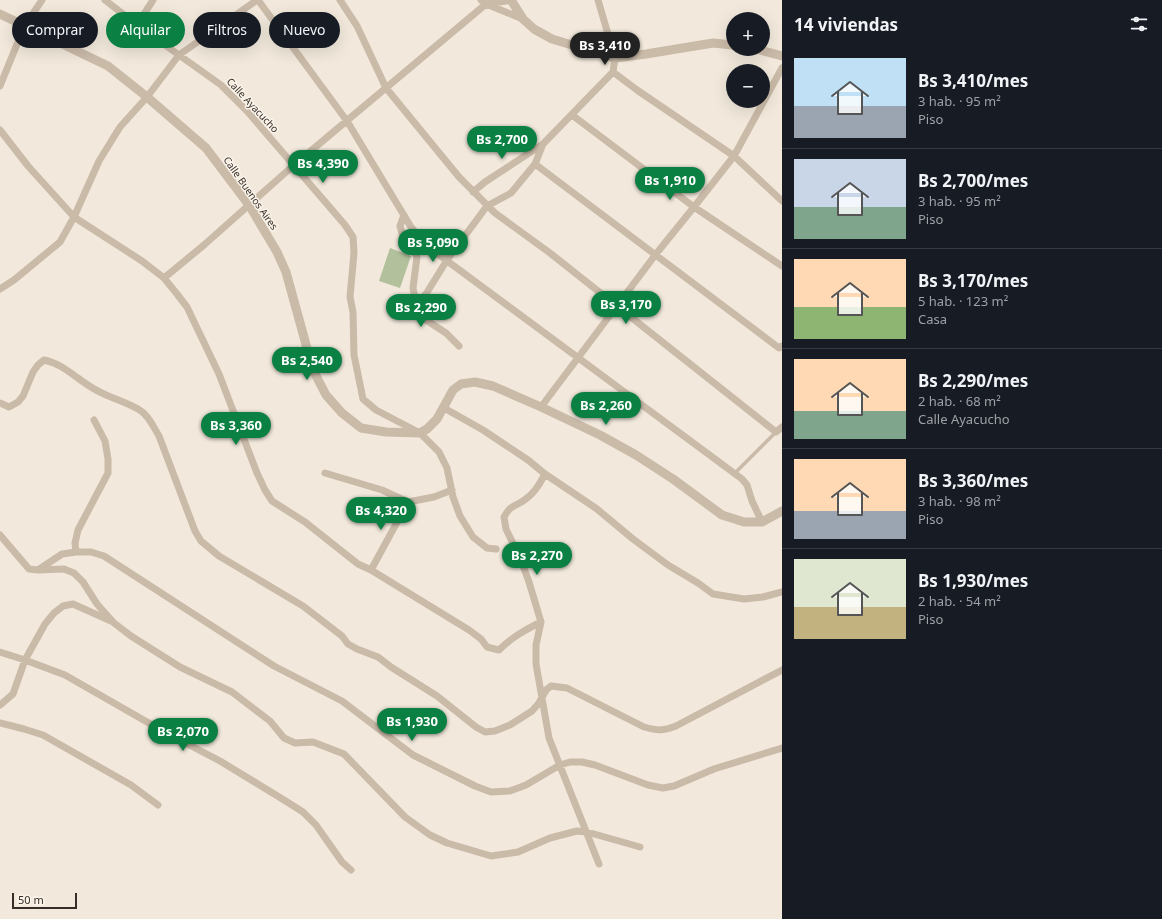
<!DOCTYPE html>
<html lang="es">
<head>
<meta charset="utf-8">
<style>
  :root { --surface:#171b24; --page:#242831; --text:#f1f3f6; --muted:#9ea1a6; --line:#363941; --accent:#0b8043 }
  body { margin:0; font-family:"Noto Sans",sans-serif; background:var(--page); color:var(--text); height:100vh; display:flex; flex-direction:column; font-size:15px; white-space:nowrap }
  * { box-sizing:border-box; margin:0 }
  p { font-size:13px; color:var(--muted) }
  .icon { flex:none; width:22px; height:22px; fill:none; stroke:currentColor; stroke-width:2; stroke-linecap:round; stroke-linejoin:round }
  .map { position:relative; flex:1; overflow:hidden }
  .drawer { display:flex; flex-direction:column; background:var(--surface); width:380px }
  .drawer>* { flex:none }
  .top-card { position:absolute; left:12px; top:12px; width:380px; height:36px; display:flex; gap:8px }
  .controls { position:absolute; left:726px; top:12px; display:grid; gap:8px }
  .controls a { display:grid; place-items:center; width:44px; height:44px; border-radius:50%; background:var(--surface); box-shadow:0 4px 16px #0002; font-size:20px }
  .scale { position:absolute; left:12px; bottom:10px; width:65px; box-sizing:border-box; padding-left:4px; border:2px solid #372e28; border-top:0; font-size:11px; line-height:14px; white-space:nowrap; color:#372e28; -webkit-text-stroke:3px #f9f3e9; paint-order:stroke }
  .price { position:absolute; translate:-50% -34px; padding:0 9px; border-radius:14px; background:var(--accent); color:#fff; font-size:13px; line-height:26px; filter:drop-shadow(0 1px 2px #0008) }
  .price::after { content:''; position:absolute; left:50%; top:24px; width:12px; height:9px; margin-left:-6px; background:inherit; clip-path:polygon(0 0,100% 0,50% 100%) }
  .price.current { background:#222; color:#fff }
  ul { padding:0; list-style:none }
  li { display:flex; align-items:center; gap:12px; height:100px; padding:0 12px }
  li+li { border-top:1px solid var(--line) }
  li span { display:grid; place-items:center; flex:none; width:112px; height:80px; border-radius:0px; color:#555 }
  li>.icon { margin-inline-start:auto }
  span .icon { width:48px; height:48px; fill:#fffc; stroke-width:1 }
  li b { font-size:17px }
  h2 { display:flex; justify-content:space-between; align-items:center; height:48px; padding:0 12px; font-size:17px }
  .tag { padding:0 14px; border-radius:18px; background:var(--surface); box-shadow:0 4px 16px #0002; font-size:14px; line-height:36px }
  .tag.current { background:var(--accent); color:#fff }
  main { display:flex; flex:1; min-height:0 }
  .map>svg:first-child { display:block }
  .pitch { fill:#b2c19c }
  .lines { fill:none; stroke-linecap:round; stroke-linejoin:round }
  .service { stroke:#cabaa8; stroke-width:3.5 }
  .minor { stroke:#cabaa8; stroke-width:7 }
  .tertiary { stroke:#cabaa8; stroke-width:9 }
  .labels { text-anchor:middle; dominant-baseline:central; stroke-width:3; stroke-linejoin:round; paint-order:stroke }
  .street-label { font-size:10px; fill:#372e28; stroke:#f9f3e9 }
</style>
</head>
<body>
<main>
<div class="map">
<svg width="782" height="919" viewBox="0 0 782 919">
  <rect width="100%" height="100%" fill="#f2e9dc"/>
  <!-- pitch -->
  <path class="pitch" d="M390,248L411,256L400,288L379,281Z"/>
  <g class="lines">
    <!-- service -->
    <path class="service" d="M735,473L776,432"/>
    <!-- minor -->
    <path class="minor" d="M105,0L137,25L221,85L247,111L345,225L353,237L354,253L350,297L353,312L354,355L363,399L376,410L420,433L439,452L447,468L453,497L460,516L473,537L487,548L496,549
      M258,0L347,121L411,227L427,246L742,479L747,485L752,501L762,522
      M340,0L357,26L386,88L459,177L495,213L550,253L776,432L782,427
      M481,0L486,4L523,19
      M137,25L153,0
      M613,72L637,90L734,156L782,201
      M0,86L24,27L42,0
      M572,115L694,207L782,266
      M0,130L28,166L74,217L142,261L164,278L177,294L187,307L219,374L257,473L265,490L272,501L305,522L358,564L371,570L469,630L481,639L487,647L499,650C512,637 525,630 541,622
      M535,164L779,348L782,346
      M473,192L485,182L543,144
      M404,215L400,226L403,237L413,247L417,257L413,288L415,298L421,299L426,294L447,260L487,206L511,193L535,164L543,144L613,72L615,58L598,0
      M164,278L204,245L294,165L486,4L513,0
      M0,289L14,280L60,242L74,217L99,161L120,127L147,97L179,55L257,0
      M418,298L414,311L426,320L446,333L459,346
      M0,403L9,407L18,402L23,396L33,372L38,365L44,360C65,364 79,382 98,391C110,398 130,403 141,411C149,416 154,428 159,436L195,531L201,541L219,556L303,606L342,636L348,644L357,649L378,657L391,667L437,696L476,727L485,732L495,731L510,725L532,711L539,703L546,690L551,686L567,688L644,727C658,731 663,731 676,726L782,670
      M541,407L656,254L694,207L734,156L782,68
      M444,408L483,430L528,460L545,474L597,509L633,539L668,565L698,583L713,594L744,599L763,597L782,592
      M325,473L382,490L408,502L434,497L452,490
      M545,474C539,485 534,494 523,501C512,508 511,505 504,517L506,529L521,560L529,582L541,622L536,645V664L549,738L599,864
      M0,535L29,569L38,570L62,554L76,552L75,543L78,530L108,473V459L105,441L94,420
      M76,552H91L104,556L274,666L342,701L413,755L475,786L491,792L510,791L526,785L560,765L570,762H582L595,765L648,785L663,788L674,786L714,769L782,748
      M38,570L64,569L74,573L83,582L97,604L114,623L131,636L180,667L232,692L270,721L284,738L295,743L313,742L344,754L405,817L430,835L447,843L491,856L518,852L550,838L577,831L587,832L640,847
      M371,570L408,502
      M0,652L25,660L65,675L161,730L220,761L284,800L303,812L316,825L342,862L351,870
      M0,705L13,694L25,660L45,624L54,613L63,606L73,604L111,621
      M0,723L24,729L43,735L131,785L158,805"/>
    <!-- tertiary -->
    <path class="tertiary" d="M511,0L523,19L534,29L552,39L615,58L646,54L713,43L733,45
      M0,14L108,66L147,97L206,148L249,205L277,252L286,272L313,370L326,395L342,413L361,428L386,432L420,433L427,429L437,419L453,390L461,384L475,382L493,386L541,407L600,435L636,455L673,479L722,515L744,522H762L782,511
      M756,49L782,56"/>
  </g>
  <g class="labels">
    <!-- street labels -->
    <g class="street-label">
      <text transform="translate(253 105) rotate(47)">Calle Ayacucho</text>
      <text transform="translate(251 193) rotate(55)">Calle Buenos Aires</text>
    </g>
  </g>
</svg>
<div class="controls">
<a>+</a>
<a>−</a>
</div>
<div class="scale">50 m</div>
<b class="price current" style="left:605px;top:66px">Bs 3,410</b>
<b class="price" style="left:502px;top:160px">Bs 2,700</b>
<b class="price" style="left:323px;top:184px">Bs 4,390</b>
<b class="price" style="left:670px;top:201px">Bs 1,910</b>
<b class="price" style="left:433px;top:263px">Bs 5,090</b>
<b class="price" style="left:626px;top:325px">Bs 3,170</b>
<b class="price" style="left:421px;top:328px">Bs 2,290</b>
<b class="price" style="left:307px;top:381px">Bs 2,540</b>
<b class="price" style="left:606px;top:426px">Bs 2,260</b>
<b class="price" style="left:236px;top:446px">Bs 3,360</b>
<b class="price" style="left:381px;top:531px">Bs 4,320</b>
<b class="price" style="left:537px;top:576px">Bs 2,270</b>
<b class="price" style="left:412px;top:742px">Bs 1,930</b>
<b class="price" style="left:183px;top:752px">Bs 2,070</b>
<div class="top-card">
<a class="tag">Comprar</a>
<a class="tag current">Alquilar</a>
<a class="tag">Filtros</a>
<a class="tag">Nuevo</a>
</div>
</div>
<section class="drawer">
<h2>14 viviendas<svg class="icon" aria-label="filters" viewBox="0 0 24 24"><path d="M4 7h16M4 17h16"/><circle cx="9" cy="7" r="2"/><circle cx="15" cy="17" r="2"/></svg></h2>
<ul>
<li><span style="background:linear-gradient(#bfe0f5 60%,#9aa5b1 0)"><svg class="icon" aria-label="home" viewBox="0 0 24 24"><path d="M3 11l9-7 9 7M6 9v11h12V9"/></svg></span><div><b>Bs 3,410/mes</b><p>3 hab. · 95 m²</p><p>Piso</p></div></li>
<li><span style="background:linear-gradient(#c9d6e8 60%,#7fa58c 0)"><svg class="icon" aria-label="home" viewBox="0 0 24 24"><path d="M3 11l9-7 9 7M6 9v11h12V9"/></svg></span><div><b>Bs 2,700/mes</b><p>3 hab. · 95 m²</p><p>Piso</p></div></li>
<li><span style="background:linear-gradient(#ffd9b3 60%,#8fb573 0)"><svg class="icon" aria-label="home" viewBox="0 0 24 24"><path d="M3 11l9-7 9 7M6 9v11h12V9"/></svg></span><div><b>Bs 3,170/mes</b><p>5 hab. · 123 m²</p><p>Casa</p></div></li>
<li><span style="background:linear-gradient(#ffd9b3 65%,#7fa58c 0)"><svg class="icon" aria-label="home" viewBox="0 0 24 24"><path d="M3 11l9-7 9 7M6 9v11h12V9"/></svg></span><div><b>Bs 2,290/mes</b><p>2 hab. · 68 m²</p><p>Calle Ayacucho</p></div></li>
<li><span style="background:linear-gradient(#ffd9b3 65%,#9aa5b1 0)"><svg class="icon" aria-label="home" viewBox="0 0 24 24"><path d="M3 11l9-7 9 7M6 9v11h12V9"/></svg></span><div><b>Bs 3,360/mes</b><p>3 hab. · 98 m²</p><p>Piso</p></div></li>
<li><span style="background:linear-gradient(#dfe7d0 60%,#c2b280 0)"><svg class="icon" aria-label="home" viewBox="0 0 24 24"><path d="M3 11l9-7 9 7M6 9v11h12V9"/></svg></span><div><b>Bs 1,930/mes</b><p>2 hab. · 54 m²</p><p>Piso</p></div></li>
</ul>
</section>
</main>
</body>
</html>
